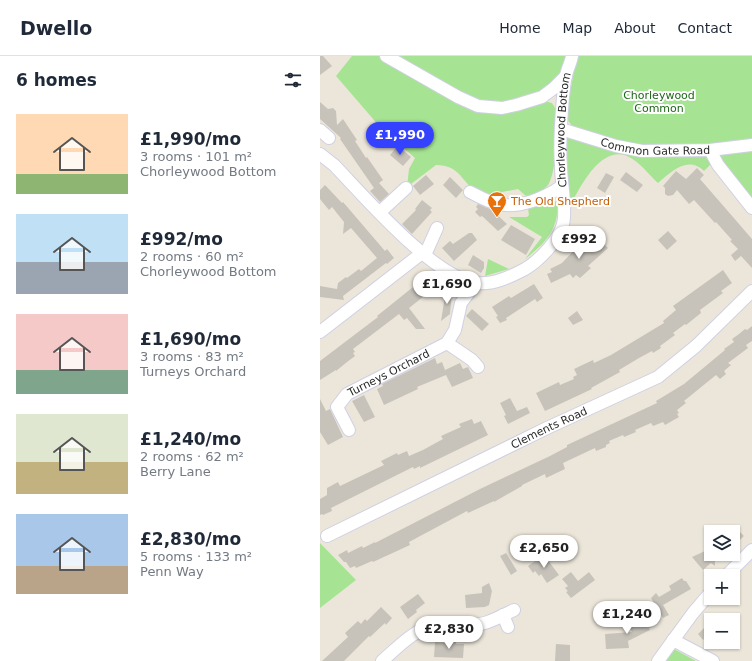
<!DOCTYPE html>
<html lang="en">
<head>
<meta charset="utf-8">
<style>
  :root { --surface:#fff; --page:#f2f2f3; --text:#1f2937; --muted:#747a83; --line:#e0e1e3; --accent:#3441fe }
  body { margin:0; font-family:"DejaVu Sans",sans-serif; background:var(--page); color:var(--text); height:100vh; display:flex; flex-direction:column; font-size:15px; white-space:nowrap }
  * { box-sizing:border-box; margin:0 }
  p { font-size:13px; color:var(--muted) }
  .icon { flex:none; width:22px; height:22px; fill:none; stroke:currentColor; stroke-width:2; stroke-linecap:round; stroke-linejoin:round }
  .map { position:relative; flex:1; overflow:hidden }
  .side { display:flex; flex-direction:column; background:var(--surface); width:320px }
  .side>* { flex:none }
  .controls { position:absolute; left:384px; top:469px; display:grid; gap:8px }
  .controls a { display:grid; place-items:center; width:36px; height:36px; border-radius:0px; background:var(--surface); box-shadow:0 1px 3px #0004; font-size:20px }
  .price { position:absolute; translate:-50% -34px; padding:0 9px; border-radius:14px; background:#fff; color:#222; font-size:13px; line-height:26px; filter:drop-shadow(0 1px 2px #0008) }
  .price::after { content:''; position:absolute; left:50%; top:24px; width:12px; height:9px; margin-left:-6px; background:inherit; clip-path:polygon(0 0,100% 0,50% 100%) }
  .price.current { background:var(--accent); color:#fff }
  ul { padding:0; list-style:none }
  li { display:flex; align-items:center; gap:12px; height:100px; padding:0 16px }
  li span { display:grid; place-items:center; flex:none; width:112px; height:80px; border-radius:0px; color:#555 }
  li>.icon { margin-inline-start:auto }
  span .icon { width:48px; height:48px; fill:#fffc; stroke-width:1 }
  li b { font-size:17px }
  h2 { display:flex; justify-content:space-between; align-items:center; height:48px; padding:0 16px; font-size:17px }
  header { display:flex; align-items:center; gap:24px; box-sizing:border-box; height:56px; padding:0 20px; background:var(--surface); border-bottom:1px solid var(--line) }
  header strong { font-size:19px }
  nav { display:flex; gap:22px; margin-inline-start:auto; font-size:14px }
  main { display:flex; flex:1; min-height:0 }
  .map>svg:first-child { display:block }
  .green { fill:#a6e494 }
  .building { fill:#c7c3ba }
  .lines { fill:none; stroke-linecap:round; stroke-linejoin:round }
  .minor-casing { stroke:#cfd0e2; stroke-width:14 }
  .minor { stroke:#fff; stroke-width:12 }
  .labels { text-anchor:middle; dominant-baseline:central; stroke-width:4; stroke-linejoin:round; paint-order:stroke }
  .park-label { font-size:11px; fill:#1e6718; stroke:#fff }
  .street-label { font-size:11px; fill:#292929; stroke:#fff }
  .food-label { font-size:11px; fill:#c56008; stroke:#fff; text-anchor:start }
</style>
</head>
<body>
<header>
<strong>Dwello</strong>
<nav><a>Home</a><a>Map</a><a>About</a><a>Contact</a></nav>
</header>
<main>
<section class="side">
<h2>6 homes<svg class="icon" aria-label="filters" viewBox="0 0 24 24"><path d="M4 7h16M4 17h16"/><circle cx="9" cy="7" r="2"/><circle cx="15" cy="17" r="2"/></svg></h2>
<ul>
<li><span style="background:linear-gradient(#ffd9b3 75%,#8fb573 0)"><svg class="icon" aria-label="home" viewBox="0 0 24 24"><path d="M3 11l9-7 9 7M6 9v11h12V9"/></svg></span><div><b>£1,990/mo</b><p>3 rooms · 101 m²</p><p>Chorleywood Bottom</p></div></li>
<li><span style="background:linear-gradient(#bfe0f5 60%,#9aa5b1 0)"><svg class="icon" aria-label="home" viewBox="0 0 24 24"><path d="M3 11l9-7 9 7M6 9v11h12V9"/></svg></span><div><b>£992/mo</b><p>2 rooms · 60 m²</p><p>Chorleywood Bottom</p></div></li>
<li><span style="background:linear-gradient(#f6c9c9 70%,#7fa58c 0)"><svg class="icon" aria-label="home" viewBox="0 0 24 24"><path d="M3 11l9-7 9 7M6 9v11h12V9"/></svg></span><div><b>£1,690/mo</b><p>3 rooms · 83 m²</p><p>Turneys Orchard</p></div></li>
<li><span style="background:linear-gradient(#dfe7d0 60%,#c2b280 0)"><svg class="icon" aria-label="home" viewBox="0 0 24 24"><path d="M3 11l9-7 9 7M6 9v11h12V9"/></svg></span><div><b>£1,240/mo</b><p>2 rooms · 62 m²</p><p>Berry Lane</p></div></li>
<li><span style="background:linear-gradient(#a9c7e8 65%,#b9a48a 0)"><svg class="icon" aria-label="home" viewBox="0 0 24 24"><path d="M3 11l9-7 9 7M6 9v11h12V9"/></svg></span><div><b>£2,830/mo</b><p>5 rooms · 133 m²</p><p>Penn Way</p></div></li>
</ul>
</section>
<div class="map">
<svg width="432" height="605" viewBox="0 0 432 605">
  <rect width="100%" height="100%" fill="#ece6da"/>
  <!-- green -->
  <path class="green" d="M32,0H248C245,8 243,16 238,23C220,46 185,53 157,45C145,41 135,34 124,28L118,33C144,48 165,60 196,52C208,49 220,43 232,47C233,49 236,52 236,55C239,68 236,119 228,129C222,136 214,138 206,140L198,133L182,136L180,146C172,143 161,140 154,134C139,121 139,110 116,109L87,131L89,113L95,102L60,71L16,20Z
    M257,0H432V85L337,91L294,86L255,71C249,68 247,64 246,57Z
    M250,80L380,97L388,100L392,107L384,115C368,99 351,116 338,127C330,120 323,110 314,104C283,81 259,133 248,154L245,107L246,83Z
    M432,93V146L400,103V99Z
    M231,144L237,146C240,172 225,188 205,203L222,181L189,161H207L209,159L208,153Z
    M168,203L189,213L165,220Z
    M0,487L36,524L0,552Z
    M354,593L376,605H346Z"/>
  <!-- building -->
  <path class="building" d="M0,0H3L12,10L0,19Z
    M0,46L8,53L13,52L16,55L17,69L23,63L37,84L35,85L46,102L47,101L63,124L59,127L69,138L60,146L50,135L54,132L20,83L21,82L0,63Z
    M78,90L91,101L83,110L70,99Z
    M377,112L384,119L380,123L432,183V212L421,200L415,205L411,199L418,193L410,185L412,184L396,166L395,167L374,144L369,148L357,134L353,139L348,140L345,138V132L343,130L356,115L366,123Z
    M306,116L323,129L317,136L300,124Z
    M286,117L294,121L285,137L277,132Z
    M106,119L114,128L100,139L93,130Z
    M130,121L143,134L136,142L123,129Z
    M5,129L22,147L23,146L65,195L67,193L74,202L67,208L66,207L23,240L24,244L0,241V230L17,233L18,227L26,221L27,222L39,213L41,215L57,202L31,172L23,178L24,166L12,151L9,154L0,143V134Z
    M102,144L112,152L110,154L112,156L92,178L82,168L96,154L95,153Z
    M158,148L172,154L187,168L178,175L162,160L160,161L155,156L158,153L156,151Z
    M191,169L215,183L206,199L181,184Z
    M348,175L357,185L347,194L338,184Z
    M149,177H152L157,184L134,205L122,192L130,185L133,188Z
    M275,179L288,192L268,210L271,212L260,222L256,219L253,222L250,218L231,227L227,218L232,216L230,213L242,207L259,189L265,184L267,186Z
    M153,199L164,206V212L161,217L148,209Z
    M403,214L412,227L401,235L403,237L380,254L381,257L366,269L365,268L353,277L355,279L340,290L341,292L333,297L332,295L319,302L299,314L300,316L271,332L272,333L225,355L216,337L239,326L240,329L254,323L253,321L257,319L254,313L273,304L274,307L291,299L344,267L343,265L356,254L353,250Z
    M108,219L117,230L89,252L105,273H96L87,262L84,264L79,258L33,293L35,296L33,297L35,300L27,306L16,315V314L0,324V305L58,261L57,260Z
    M214,228L223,242L217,246L215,243L186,262L187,264L180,267L176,261L178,260L172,251L189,240L191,242Z
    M126,234L132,235L130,258L121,265Z
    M152,253L169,268L162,275L146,260Z
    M257,255L263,264L253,269L248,262Z
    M432,270V285L426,289L428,292L408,307L411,309L404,315L406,318L400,323L396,319L364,345L366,347L357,354L359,357L357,358L359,361L345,369L343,366L333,370L331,367L315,374L316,376L304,381L303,379L289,385L290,387L286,389V391L276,395L275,392L243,407L245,413L226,422L225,418L202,429V430L174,446V445L148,457L147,455L89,486L90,489L53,506L52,505L36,512L35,510L30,512L26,506H24L18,499L27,494L28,497L42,490L43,492L55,486V487L160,433L230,400L247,391V389L337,347L336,345L364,328L405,294L404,293L414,286L412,283L419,278L425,273L427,274Z
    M115,302L117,308L122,306L125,314L140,307L143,313L148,311L153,322L132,331L126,319L97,331L98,333L64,349L57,333L63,330L62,328Z
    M44,339L55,361L44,366L32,345Z
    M190,342L197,355L207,351L210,357L188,368L184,360L186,359L180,347Z
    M0,343L6,355L10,353L23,381L8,389L0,376Z
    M152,363L154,368L161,365L168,379L100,412V410L94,413L93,411L11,452L12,455L3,459L2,458L0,459V443L7,439V432L18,426L20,430L43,419L64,409L61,405L77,397L78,399L87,395L89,400L103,394L123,383L121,380L141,371L139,368Z
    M417,473L424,480L413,490V477Z
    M391,493V498H403L395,504V510L391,507L383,514L372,501L385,495L386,497Z
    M186,497L197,515L191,519L180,500Z
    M224,499L239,519L227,527L221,518L219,520L215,515L213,517L208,510Z
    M251,516L258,525L269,516L275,524L251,542L246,536L248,535L245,532L248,530L242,523Z
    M362,522L364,525H366L371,533L343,549L349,559L343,562L331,542L336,537L339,541L351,534L349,530Z
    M169,527L172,535L169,549L165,551L146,552L145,539L162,537V531Z
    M98,538L105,547L96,554L97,556L88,563L80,551Z
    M61,551L72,562L66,569L65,567L50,581L49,580L24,605H2L28,581L25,577L38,565L41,568L45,563L47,565Z
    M318,560L328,563L332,571L329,572L330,574L308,585L309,592L286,593L285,578L312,576L309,570L317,567Z
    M387,569L391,573V588L385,582L383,584L378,578Z
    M127,585L136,586V588H144L143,602L114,601L115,586L127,587Z
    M236,588L250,589V605H235Z"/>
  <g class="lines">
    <!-- minor casing -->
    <g class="minor-casing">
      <g id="minor">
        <path d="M66,0L138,41L158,50L182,52L196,49L222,41L234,32L246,20"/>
        <path id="s1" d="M241,73L296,90L322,95L390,94L432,89"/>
        <path d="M0,74L9,82"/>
        <path d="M390,94L398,109L432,152"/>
        <path id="s2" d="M0,98L14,109C44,140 114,222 156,227C173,229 190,221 205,213C219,205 239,184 243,168C247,153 241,126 241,110C239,88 241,64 243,41C244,34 244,27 246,20C247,13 251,7 252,0"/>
        <path d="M150,136C158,140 168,146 178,148C199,153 225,142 242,130"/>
        <path d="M60,156L86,132"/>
        <path d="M105,199L117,172"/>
        <path d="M0,276L102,197"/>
        <path d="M127,287L152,304L158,311"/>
        <path id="s3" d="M29,374L17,351L27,338L127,287L135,274L141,247L156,227"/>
        <path id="s4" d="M7,480L227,372L338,321L376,290L432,235"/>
        <path d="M406,520L432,494"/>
        <path d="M183,559L188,571"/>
        <path d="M353,584L393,605"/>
        <path d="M62,605C78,591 96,572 117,568C128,565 138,569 148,569C165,570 179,561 194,554"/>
        <path d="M338,605L373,557L391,536"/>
      </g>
    </g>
    <!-- minor -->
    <use href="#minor" class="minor"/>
  </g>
  <!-- icons -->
  <defs>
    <g id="bar-pin" transform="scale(1)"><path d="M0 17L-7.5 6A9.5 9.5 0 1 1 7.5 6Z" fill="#e8710a" stroke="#fff"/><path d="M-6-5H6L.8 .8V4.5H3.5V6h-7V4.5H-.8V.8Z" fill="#fff"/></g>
  </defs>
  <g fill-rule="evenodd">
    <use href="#bar-pin" x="177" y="145"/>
  </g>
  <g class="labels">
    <!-- park labels -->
    <g class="park-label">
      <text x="339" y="39">Chorleywood<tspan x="339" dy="13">Common</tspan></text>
    </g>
    <!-- street labels -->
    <g class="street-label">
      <text stroke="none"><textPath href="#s2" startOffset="411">Chorleywood Bottom</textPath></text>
      <text stroke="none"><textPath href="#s1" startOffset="97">Common Gate Road</textPath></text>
      <text stroke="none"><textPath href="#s3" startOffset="89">Turneys Orchard</textPath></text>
      <text stroke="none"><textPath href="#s4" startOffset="247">Clements Road</textPath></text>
    </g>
    <!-- food labels -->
    <g class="food-label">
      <text x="191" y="145">The Old Shepherd</text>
    </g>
  </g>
</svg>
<div class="controls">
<a><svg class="icon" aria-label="layers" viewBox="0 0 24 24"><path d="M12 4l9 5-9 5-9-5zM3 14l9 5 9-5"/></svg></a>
<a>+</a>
<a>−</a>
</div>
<b class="price current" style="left:80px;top:100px">£1,990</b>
<b class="price" style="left:259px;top:204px">£992</b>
<b class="price" style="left:127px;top:249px">£1,690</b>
<b class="price" style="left:224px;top:513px">£2,650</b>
<b class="price" style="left:307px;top:579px">£1,240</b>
<b class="price" style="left:129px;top:594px">£2,830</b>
</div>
</main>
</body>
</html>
